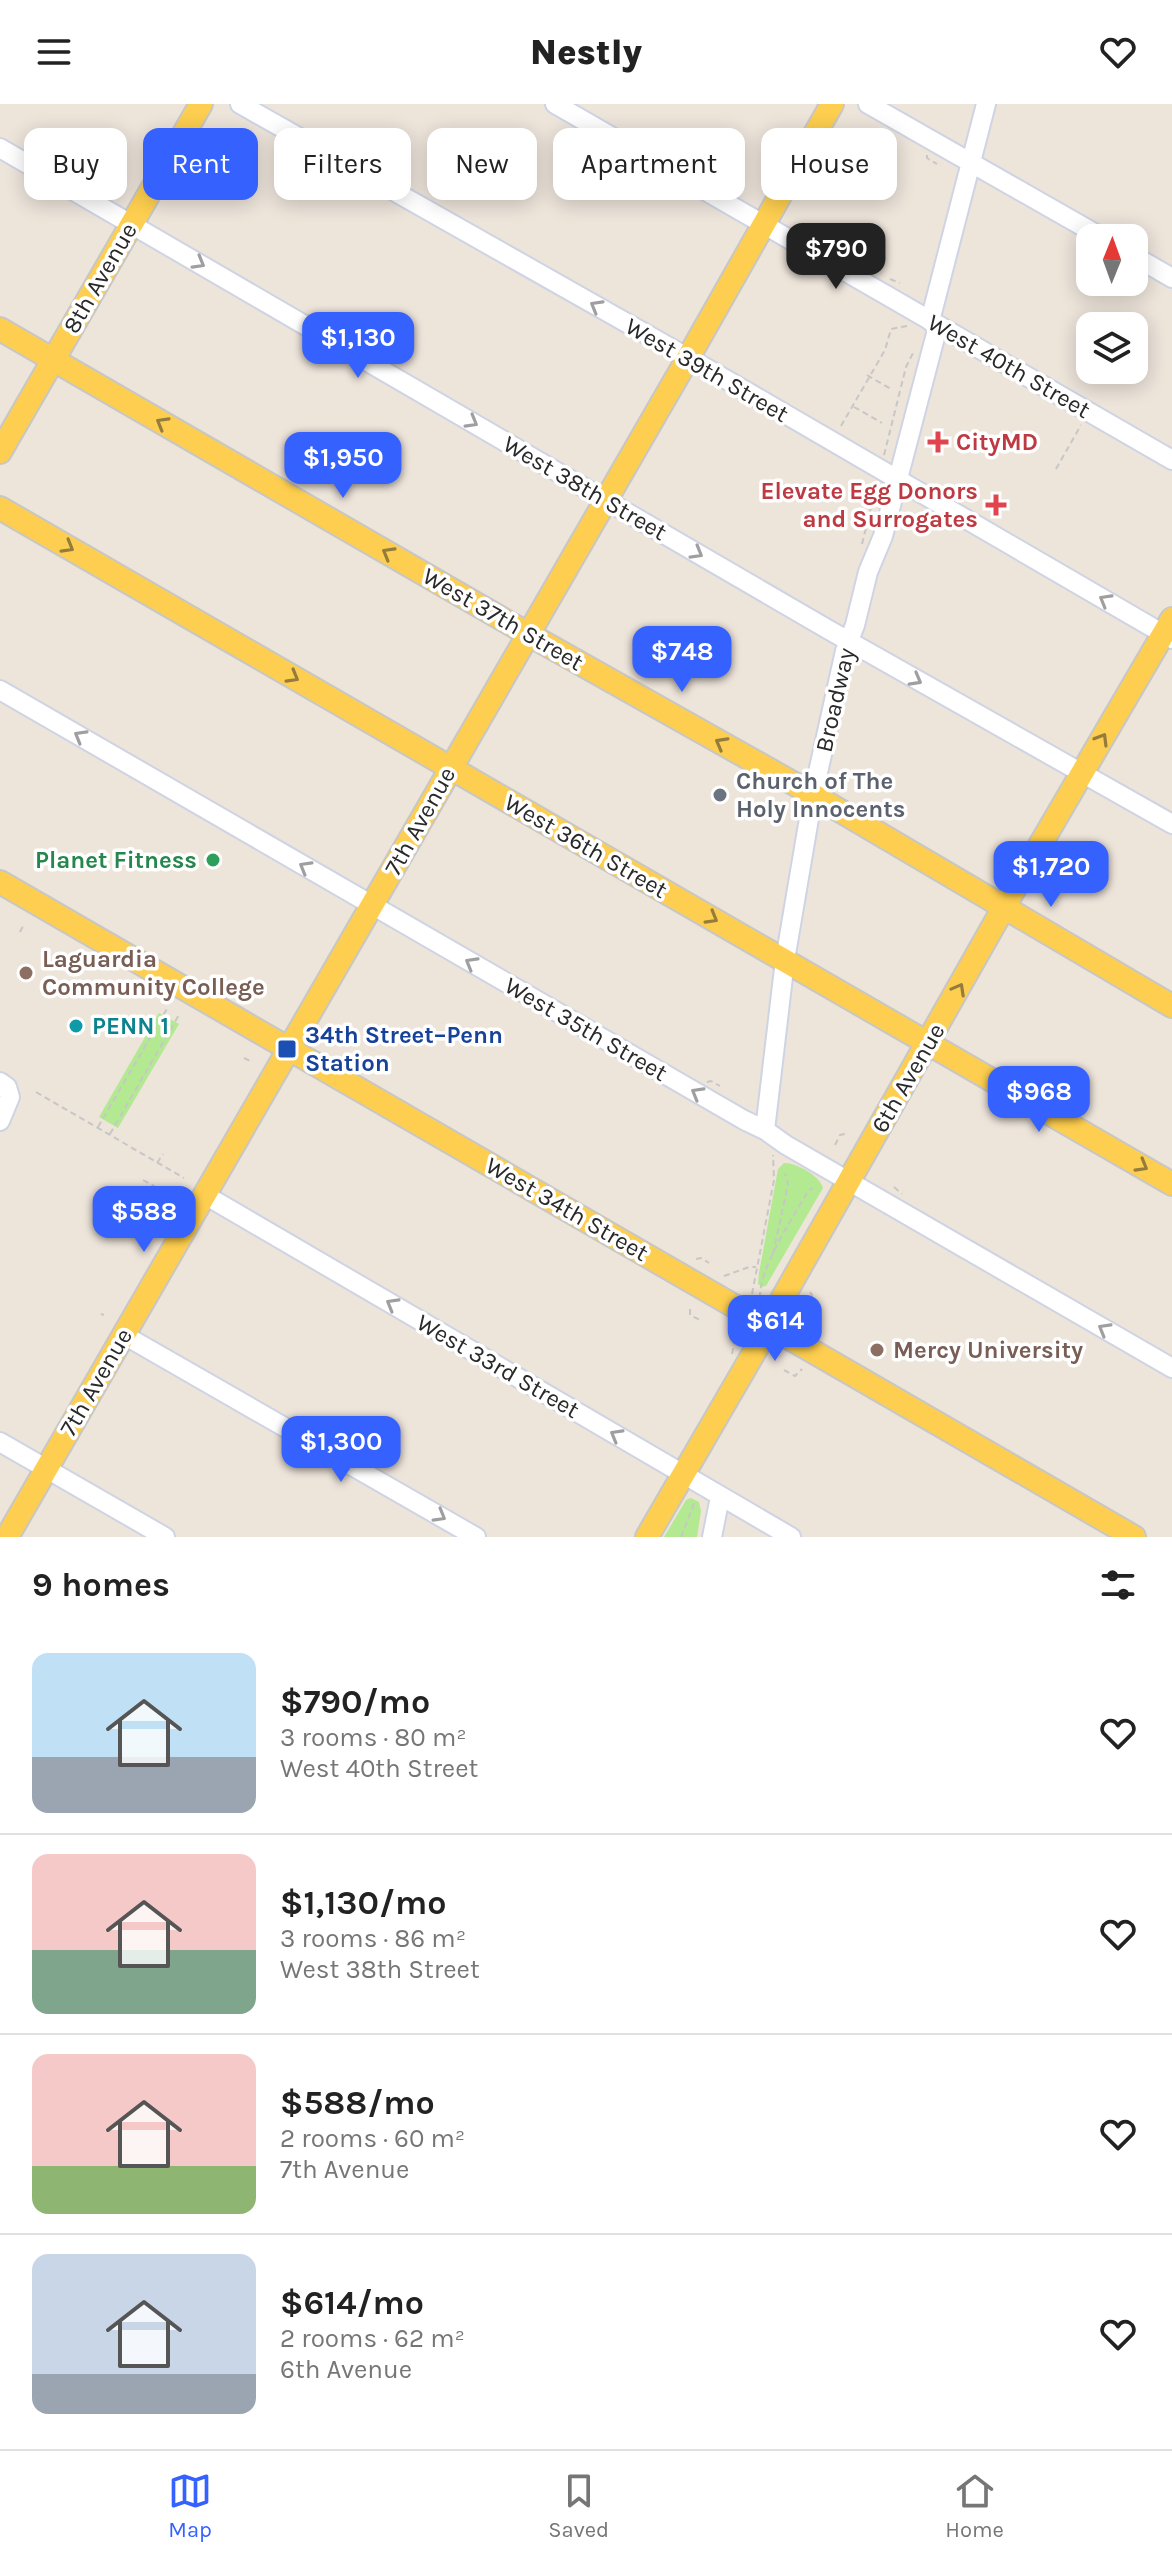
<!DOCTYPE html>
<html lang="en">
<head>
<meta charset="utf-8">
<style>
  :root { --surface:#fff; --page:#f6f6f6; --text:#222; --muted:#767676; --line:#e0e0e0; --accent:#3562ff }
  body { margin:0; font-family:Karla,sans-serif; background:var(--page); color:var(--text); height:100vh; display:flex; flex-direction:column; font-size:30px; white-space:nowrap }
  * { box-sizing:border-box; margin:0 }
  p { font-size:26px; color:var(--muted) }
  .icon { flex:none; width:44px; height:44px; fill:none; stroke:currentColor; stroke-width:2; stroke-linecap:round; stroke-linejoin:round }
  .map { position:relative; height:1433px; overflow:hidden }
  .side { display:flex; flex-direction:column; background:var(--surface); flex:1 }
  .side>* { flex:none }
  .banner { position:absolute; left:24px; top:24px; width:1124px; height:72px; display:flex; gap:16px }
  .needle { width:52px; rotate:1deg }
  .fabs { position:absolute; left:1076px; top:120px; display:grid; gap:16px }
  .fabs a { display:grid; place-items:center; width:72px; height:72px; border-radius:16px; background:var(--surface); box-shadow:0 4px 20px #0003; font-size:40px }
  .price { position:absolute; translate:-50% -68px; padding:0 18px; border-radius:16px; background:var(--accent); color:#fff; font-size:26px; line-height:52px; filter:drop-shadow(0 2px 4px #0008) }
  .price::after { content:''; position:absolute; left:50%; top:48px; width:24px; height:18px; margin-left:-12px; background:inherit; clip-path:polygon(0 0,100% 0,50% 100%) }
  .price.selected { background:#222; color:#fff }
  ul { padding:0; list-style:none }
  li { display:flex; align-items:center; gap:24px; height:200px; padding:0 32px }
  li+li { border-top:2px solid var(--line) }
  li span { display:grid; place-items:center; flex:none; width:224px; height:160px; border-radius:16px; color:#555 }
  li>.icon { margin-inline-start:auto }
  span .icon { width:96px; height:96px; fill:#fffc; stroke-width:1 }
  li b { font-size:34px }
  h2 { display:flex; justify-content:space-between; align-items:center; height:96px; padding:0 32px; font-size:34px }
  .chip { padding:0 28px; border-radius:16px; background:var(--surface); box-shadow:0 4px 20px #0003; font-size:28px; line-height:72px }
  .chip.selected { background:var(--accent); color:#fff }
  header { display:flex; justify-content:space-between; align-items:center; height:104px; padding:0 32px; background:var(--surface); font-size:36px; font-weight:800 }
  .tabs { display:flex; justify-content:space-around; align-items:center; height:112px; border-top:2px solid var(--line); background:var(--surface); font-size:22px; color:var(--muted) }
  .tabs a { display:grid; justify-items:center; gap:4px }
  .tabs .selected { color:var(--accent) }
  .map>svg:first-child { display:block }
  .green { fill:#b2e991 }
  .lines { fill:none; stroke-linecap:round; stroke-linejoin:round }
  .minor-casing { stroke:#cfd4e4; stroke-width:22 }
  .major-casing { stroke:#c7c7c7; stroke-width:26 }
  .path { stroke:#c7c7c7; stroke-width:2; stroke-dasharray:6 4; stroke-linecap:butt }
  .minor { stroke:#fff; stroke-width:18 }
  .major { stroke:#fdce4f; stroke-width:22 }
  .oneway { stroke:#9f9f9f }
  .oneway2 { stroke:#937c3c }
  .health-dot { fill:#e0444e; stroke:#fff; stroke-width:3 }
  .worship-dot { fill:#6b7280; stroke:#fff; stroke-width:3 }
  .leisure-dot { fill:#2e9e5b; stroke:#fff; stroke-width:3 }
  .education-dot { fill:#8d6e63; stroke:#fff; stroke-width:3 }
  .culture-dot { fill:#0f9aa8; stroke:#fff; stroke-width:3 }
  .transit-dot { fill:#1a4fb4; stroke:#fff; stroke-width:3 }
  .labels { text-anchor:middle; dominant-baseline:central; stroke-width:7; stroke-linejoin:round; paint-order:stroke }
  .street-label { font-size:24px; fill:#292929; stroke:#fff }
  .health-label { font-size:24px; font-weight:bold; fill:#be3a42; stroke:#fff; text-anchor:start }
  .worship-label { font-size:24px; font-weight:bold; fill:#5b616d; stroke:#fff; text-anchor:start }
  .leisure-label { font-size:24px; font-weight:bold; fill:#27864d; stroke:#fff; text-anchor:end }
  .education-label { font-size:24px; font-weight:bold; fill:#785e54; stroke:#fff; text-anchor:start }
  .culture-label { font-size:24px; font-weight:bold; fill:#0d838f; stroke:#fff; text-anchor:start }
  .transit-label { font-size:24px; font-weight:bold; fill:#164399; stroke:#fff; text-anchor:start }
</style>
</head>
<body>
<header><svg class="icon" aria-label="menu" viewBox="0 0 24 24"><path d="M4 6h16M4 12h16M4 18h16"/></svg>Nestly<svg class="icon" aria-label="heart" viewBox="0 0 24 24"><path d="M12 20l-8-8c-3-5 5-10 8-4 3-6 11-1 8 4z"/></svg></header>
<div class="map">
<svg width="1172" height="1433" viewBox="0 0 1172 1433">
  <rect width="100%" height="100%" fill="#ede4da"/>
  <!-- green -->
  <path class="green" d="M159,909L179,920L118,1024L99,1013Z
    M784,1059C797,1059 820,1072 823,1084L766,1182L762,1183L758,1180L759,1169L778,1065Z
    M691,1394L699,1398L701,1407L697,1433H664L686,1396Z"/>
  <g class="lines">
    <!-- minor casing -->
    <g class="minor-casing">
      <path id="minor" d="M240,0L708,265L1172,535
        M555,0L1172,356
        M868,0L1103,134
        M0,44L829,526L1172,720
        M1134,152L1172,174
        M930,217L986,0
        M0,586L744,1016L765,1026L786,1041L1172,1264
        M0,978L7,983L10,993L0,1017
        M1043,1006L1052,990
        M765,1026L785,856L813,691L845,547L855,521L868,468L883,432L938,222
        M205,1091L791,1433
        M124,1231L476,1433
        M0,1338L165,1433
        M712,1433L719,1398"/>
    </g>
    <!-- major casing -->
    <g class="major-casing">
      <path id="major" d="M0,225L528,530L798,682L1172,902
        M0,348L201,0
        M0,404L1172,1080
        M0,778L1134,1433
        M7,1433L688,254L832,0
        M647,1433L759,1240L777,1204L1012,789L1172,515"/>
    </g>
    <!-- path -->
    <path class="path" d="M927,51V54L937,60
      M890,175L900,179
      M867,271L891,285
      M854,303L882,319
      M841,322L885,246L891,225L907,222
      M884,351L906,263L913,249
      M1056,365L1081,321
      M862,440L877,380
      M20,828L24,820
      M244,954L250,957
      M707,978L711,977L720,982
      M36,988L184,1074
      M98,1023L168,903
      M110,1030L180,909
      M835,1041L840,1031L845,1030
      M157,1059L163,1050
      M143,1076L173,1093
      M894,1083L902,1090
      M773,1150L788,1080L785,1069
      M696,1155L701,1154L709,1159
      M724,1172L749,1163H756
      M752,1190L774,1076L773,1051
      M760,1194C759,1163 793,1114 808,1087L813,1084
      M806,1201L812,1191L810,1188
      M690,1205V1211L700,1216
      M101,1210L104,1211
      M732,1250L737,1225
      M784,1266L795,1272L802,1265
      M681,1433L695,1397"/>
    <!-- minor -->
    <use href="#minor" class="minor"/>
    <!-- major -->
    <use href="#major" class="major"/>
  </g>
  <!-- one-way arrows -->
  <defs><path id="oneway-chevron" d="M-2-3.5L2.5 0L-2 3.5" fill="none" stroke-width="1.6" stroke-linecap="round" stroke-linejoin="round" transform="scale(2)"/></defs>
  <g class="oneway">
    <use href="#oneway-chevron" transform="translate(199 159) rotate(30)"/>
    <use href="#oneway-chevron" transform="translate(596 202) rotate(-150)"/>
    <use href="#oneway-chevron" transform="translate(472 318) rotate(30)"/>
    <use href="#oneway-chevron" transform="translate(697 449) rotate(30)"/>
    <use href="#oneway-chevron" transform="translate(1105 496) rotate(-150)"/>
    <use href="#oneway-chevron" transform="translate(916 576) rotate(29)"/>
    <use href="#oneway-chevron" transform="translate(80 632) rotate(-150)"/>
    <use href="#oneway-chevron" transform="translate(305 763) rotate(-150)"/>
    <use href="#oneway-chevron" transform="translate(471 859) rotate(-150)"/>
    <use href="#oneway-chevron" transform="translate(697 989) rotate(-150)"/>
    <use href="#oneway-chevron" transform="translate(392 1200) rotate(-150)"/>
    <use href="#oneway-chevron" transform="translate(1104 1225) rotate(-150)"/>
    <use href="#oneway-chevron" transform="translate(616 1331) rotate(-150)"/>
    <use href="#oneway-chevron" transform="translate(440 1412) rotate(30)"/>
  </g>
  <g class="oneway2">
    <use href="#oneway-chevron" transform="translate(162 319) rotate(-150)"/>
    <use href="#oneway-chevron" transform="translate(68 443) rotate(30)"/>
    <use href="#oneway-chevron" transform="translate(388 449) rotate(-150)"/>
    <use href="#oneway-chevron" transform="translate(293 573) rotate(30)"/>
    <use href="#oneway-chevron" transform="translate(1102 635) rotate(-59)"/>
    <use href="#oneway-chevron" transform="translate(721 639) rotate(-151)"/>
    <use href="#oneway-chevron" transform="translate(712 814) rotate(30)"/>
    <use href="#oneway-chevron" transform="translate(959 885) rotate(-61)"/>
    <use href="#oneway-chevron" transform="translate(1142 1062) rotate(30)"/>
  </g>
  <!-- markers -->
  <g class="health-dot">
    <path d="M934 326h8v8h8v8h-8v8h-8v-8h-8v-8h8z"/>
    <path d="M992 389h8v8h8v8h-8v8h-8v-8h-8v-8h8z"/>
  </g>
  <circle class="worship-dot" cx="720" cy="691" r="8"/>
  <circle class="leisure-dot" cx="213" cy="756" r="8"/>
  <g class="education-dot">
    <circle cx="26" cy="869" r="8"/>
    <circle cx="877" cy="1246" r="8"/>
  </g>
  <circle class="culture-dot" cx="76" cy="922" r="8"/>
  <rect class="transit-dot" x="277" y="935" width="20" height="20" rx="4"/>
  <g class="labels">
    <!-- street labels -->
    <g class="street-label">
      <text transform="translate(100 174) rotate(-60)">8th Avenue</text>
      <text transform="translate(1009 262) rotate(30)">West 40th Street</text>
      <text transform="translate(707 266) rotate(30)">West 39th Street</text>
      <text transform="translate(585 384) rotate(30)">West 38th Street</text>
      <text transform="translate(503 515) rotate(30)">West 37th Street</text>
      <text transform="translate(835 596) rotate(-77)">Broadway</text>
      <text transform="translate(420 717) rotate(-61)">7th Avenue</text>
      <text transform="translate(586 742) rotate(30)">West 36th Street</text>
      <text transform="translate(586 925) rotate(30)">West 35th Street</text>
      <text transform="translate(908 974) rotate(-60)">6th Avenue</text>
      <text transform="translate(567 1105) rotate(30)">West 34th Street</text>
      <text transform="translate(498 1262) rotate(30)">West 33rd Street</text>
      <text transform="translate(96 1278) rotate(-60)">7th Avenue</text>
    </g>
    <!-- health labels -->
    <g class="health-label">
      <text x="956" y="338">CityMD</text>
      <text x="978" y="387" text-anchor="end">Elevate Egg Donors<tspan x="978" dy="28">and Surrogates</tspan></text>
    </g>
    <!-- worship labels -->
    <g class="worship-label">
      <text x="736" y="677">Church of The<tspan x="736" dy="28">Holy Innocents</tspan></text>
    </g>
    <!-- leisure labels -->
    <g class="leisure-label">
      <text x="197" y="756">Planet Fitness</text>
    </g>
    <!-- education labels -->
    <g class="education-label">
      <text x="42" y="855">Laguardia<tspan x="42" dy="28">Community College</tspan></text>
      <text x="893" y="1246">Mercy University</text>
    </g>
    <!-- culture labels -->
    <g class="culture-label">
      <text x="92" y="922">PENN 1</text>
    </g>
    <!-- transit labels -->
    <g class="transit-label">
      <text x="305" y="931">34th Street–Penn<tspan x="305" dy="28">Station</tspan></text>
    </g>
  </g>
</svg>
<div class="fabs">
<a><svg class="needle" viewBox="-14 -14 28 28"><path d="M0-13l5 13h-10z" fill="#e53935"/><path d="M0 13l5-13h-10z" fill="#767676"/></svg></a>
<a><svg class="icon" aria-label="layers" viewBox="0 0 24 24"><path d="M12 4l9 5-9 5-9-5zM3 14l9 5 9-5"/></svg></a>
</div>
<b class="price selected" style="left:836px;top:187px">$790</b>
<b class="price" style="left:358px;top:276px">$1,130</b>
<b class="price" style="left:343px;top:396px">$1,950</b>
<b class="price" style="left:682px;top:590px">$748</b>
<b class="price" style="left:1051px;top:805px">$1,720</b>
<b class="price" style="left:1039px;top:1030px">$968</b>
<b class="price" style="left:144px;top:1150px">$588</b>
<b class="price" style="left:775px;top:1259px">$614</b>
<b class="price" style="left:341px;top:1380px">$1,300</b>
<div class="banner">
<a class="chip">Buy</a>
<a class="chip selected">Rent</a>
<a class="chip">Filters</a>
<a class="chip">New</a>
<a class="chip">Apartment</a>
<a class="chip">House</a>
</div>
</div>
<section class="side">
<h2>9 homes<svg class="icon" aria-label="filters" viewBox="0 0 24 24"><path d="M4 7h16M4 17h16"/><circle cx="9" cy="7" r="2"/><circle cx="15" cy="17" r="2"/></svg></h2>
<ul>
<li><span style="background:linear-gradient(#bfe0f5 65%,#9aa5b1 0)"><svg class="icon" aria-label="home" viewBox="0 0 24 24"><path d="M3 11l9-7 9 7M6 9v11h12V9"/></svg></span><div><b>$790/mo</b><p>3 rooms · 80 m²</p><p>West 40th Street</p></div><svg class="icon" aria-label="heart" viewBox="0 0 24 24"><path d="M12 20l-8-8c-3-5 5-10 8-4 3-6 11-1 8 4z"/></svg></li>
<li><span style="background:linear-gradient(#f6c9c9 60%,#7fa58c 0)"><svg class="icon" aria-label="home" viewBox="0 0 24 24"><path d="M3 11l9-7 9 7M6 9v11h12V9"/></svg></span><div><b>$1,130/mo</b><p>3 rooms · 86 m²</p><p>West 38th Street</p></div><svg class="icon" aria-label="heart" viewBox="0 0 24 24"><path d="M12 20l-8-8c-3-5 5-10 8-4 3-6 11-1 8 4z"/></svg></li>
<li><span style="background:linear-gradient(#f6c9c9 70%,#8fb573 0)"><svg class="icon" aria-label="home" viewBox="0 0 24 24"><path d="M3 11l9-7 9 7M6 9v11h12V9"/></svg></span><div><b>$588/mo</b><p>2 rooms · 60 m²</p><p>7th Avenue</p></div><svg class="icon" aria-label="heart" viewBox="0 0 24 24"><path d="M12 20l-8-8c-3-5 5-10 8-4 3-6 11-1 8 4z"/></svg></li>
<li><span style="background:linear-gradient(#c9d6e8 75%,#9aa5b1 0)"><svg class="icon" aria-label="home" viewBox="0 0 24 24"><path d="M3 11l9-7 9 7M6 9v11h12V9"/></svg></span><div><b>$614/mo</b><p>2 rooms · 62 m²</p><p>6th Avenue</p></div><svg class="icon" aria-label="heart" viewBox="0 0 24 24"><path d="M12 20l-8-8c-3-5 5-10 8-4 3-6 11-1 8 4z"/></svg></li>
</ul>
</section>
<nav class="tabs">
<a class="selected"><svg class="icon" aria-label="map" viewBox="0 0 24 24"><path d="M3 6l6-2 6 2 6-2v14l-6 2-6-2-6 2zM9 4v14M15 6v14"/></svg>Map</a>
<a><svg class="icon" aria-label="saved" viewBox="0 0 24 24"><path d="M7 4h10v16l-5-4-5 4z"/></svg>Saved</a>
<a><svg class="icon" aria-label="home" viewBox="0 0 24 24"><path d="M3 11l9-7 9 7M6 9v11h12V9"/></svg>Home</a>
</nav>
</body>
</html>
